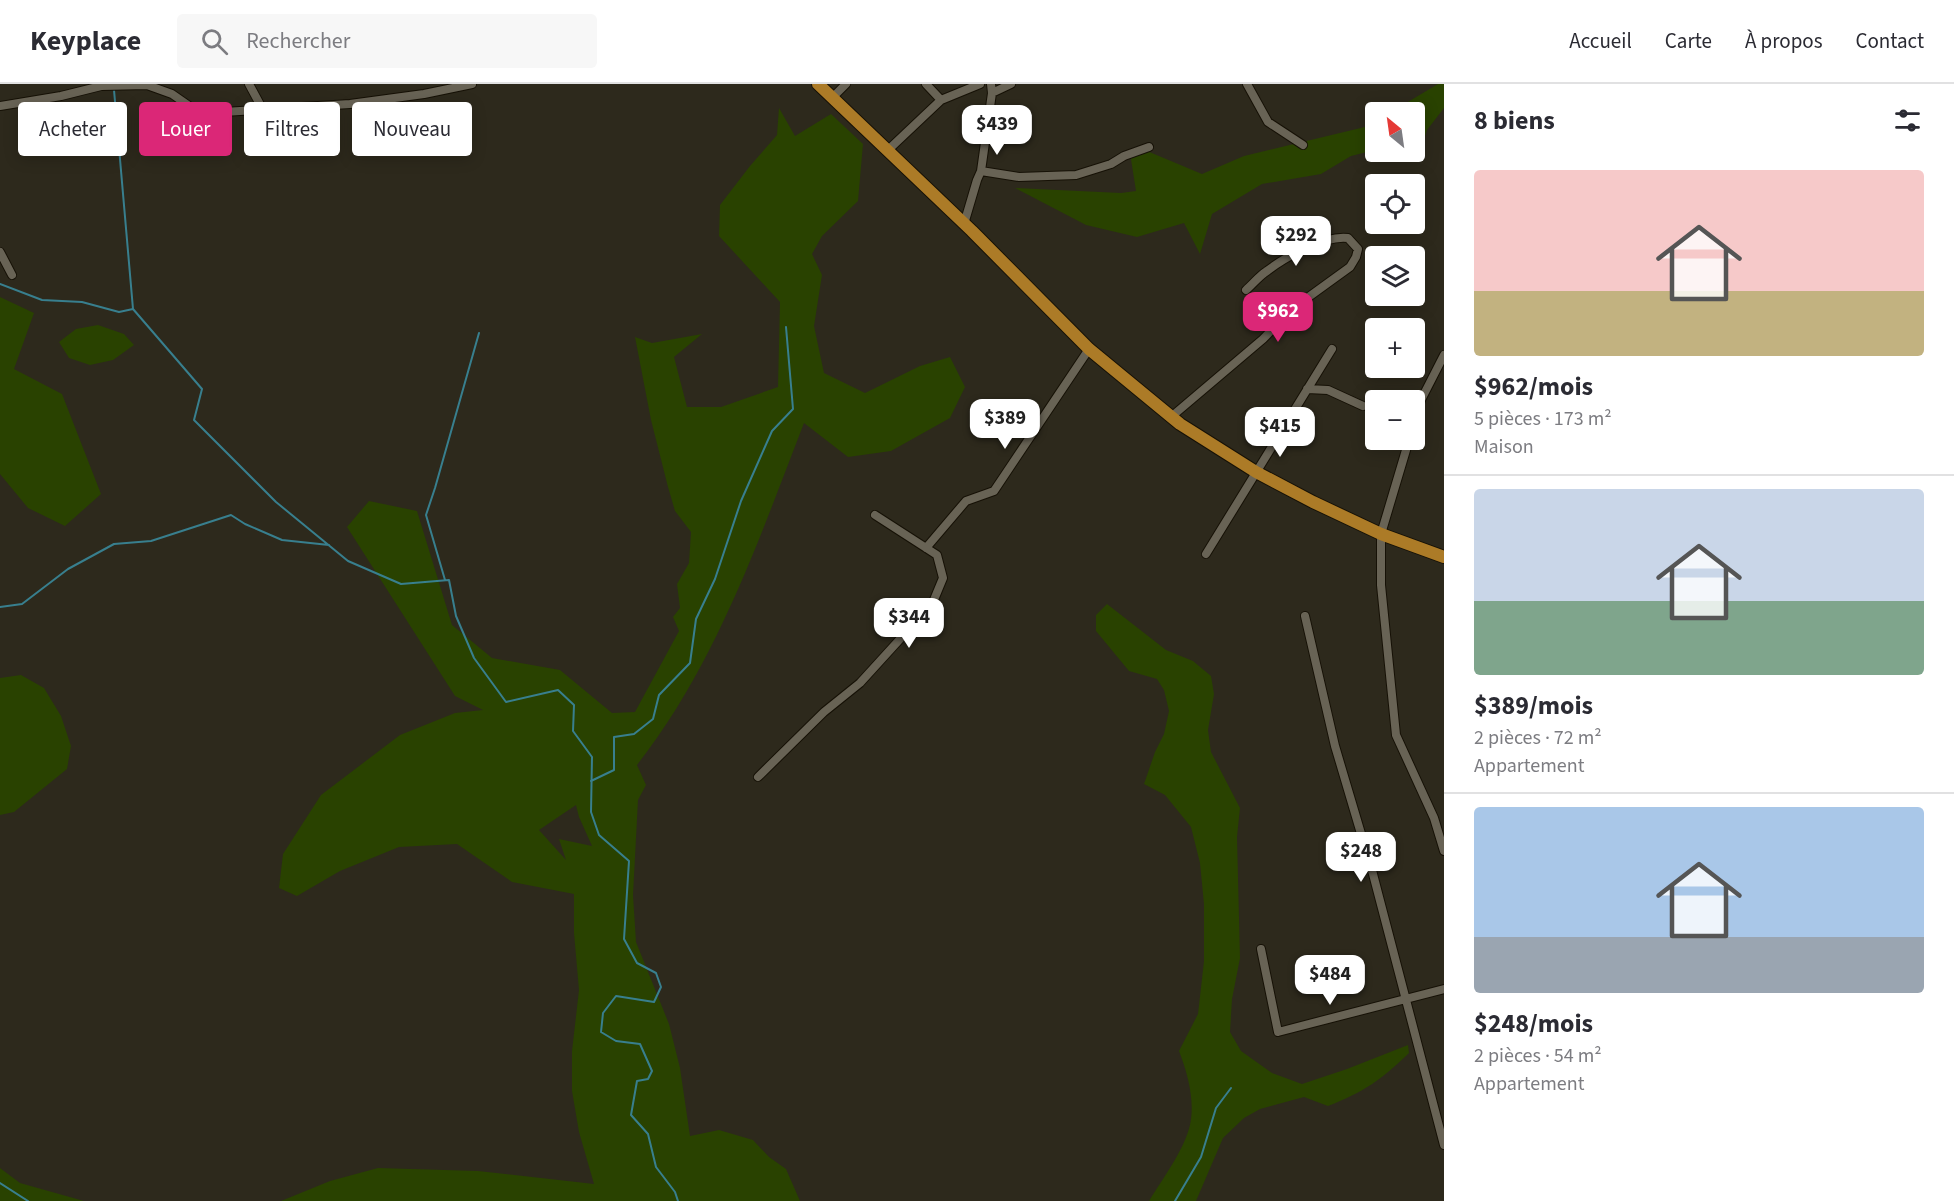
<!DOCTYPE html>
<html lang="fr">
<head>
<meta charset="utf-8">
<style>
  :root { --surface:#fff; --page:#f7f7f7; --text:#2b2b33; --muted:#7c7c81; --line:#e1e1e2; --accent:#db2777 }
  body { margin:0; font-family:"Source Sans 3",sans-serif; background:var(--page); color:var(--text); height:100vh; display:flex; flex-direction:column; font-size:22px; white-space:nowrap }
  * { box-sizing:border-box; margin:0 }
  p { font-size:20px; color:var(--muted) }
  .icon { flex:none; width:33px; height:33px; fill:none; stroke:currentColor; stroke-width:2; stroke-linecap:round; stroke-linejoin:round }
  .map { position:relative; flex:1; overflow:hidden }
  .panel { display:flex; flex-direction:column; background:var(--surface); width:510px }
  .panel>* { flex:none }
  .hud { position:absolute; left:18px; top:18px; width:570px; height:54px; display:flex; gap:12px }
  .needle { width:39px; rotate:331deg }
  .buttons { position:absolute; left:1365px; top:18px; display:grid; gap:12px }
  .buttons a { display:grid; place-items:center; width:60px; height:60px; border-radius:6px; background:var(--surface); box-shadow:0 3px 15px #0003; font-size:30px }
  .price { position:absolute; translate:-50% -51px; padding:0 14px; border-radius:12px; background:#fff; color:#222; font-size:20px; line-height:39px; filter:drop-shadow(0 2px 3px #0008) }
  .price::after { content:''; position:absolute; left:50%; top:36px; width:18px; height:14px; margin-left:-9px; background:inherit; clip-path:polygon(0 0,100% 0,50% 100%) }
  .price.selected { background:var(--accent); color:#fff }
  ul { padding:0; list-style:none }
  li { display:grid; align-content:center; gap:12px; height:318px; padding:0 30px }
  li+li { border-top:2px solid var(--line) }
  li span { display:grid; place-items:center; height:186px; border-radius:6px; color:#555 }
  li>.icon { margin-inline-start:auto }
  span .icon { width:108px; height:108px; fill:#fffc; stroke-width:1 }
  li b { font-size:26px }
  h2 { display:flex; justify-content:space-between; align-items:center; height:72px; padding:0 30px; font-size:26px }
  .pill { padding:0 21px; border-radius:6px; background:var(--surface); box-shadow:0 3px 15px #0003; font-size:21px; line-height:54px }
  .pill.selected { background:var(--accent); color:#fff }
  header { display:flex; align-items:center; gap:36px; box-sizing:border-box; height:84px; padding:0 30px; background:var(--surface); border-bottom:2px solid var(--line) }
  header strong { font-size:28px }
  nav { display:flex; gap:33px; margin-inline-start:auto; font-size:21px }
  .search { width:420px; height:54px; background:var(--page); display:flex; align-items:center; gap:15px; box-sizing:border-box; padding:0 21px; border-radius:6px; color:var(--muted); font-size:22px }
  main { display:flex; flex:1; min-height:0 }
  .map>svg:first-child { display:block }
  .green { fill:#294200; fill-rule:evenodd }
  .lines { fill:none; stroke-linecap:round; stroke-linejoin:round }
  .stream { stroke:#387f8e; stroke-width:2 }
  .minor-casing { stroke:#161106; stroke-width:10 }
  .highway-casing { stroke:#161106; stroke-width:14 }
  .minor { stroke:#686355; stroke-width:8 }
  .highway { stroke:#ac7b27; stroke-width:12 }
</style>
</head>
<body>
<header>
<strong>Keyplace</strong>
<div class="search"><svg class="icon" aria-label="search" viewBox="0 0 24 24"><circle cx="10" cy="10" r="6"/><path d="M15 15l6 6"/></svg>Rechercher</div>
<nav><a>Accueil</a><a>Carte</a><a>À propos</a><a>Contact</a></nav>
</header>
<main>
<div class="map">
<svg width="1444" height="1117" viewBox="0 0 1444 1117">
  <rect width="100%" height="100%" fill="#2d291c"/>
  <!-- green -->
  <path class="green" d="M1438,0H1444V24L1427,46L1418,73L1412,68H1414V28H1391Z
    M779,24L795,52L831,30L863,60L858,117L822,152L812,170L822,191L814,242L824,289L865,309L920,282L950,273L965,303L950,334L891,367L848,373L804,339C758,458 716,580 637,681L646,701L638,716L633,811L636,858L669,940L680,984L690,1052L719,1046L753,1056L769,1073L786,1085L800,1117H281L330,1097L378,1084L478,1087L594,1100L579,1048L572,1007V967L579,906L574,849V810L512,798L457,760L399,763L340,787L297,812L279,804L283,770L321,711L400,651L455,629L483,626L455,612L347,443L369,417L417,427L452,541L492,574L560,586L612,629L635,628L679,547L673,533L680,524L677,500L689,479L691,448L675,427L668,403L651,336L635,253L652,259L702,250L674,273L687,323H721L778,303L780,218L719,152L720,121L750,82L777,51ZM576,721L579,733L592,762L559,755L566,776L539,746Z
    M1375,38V66L1351,72L1321,90L1262,100L1212,130L1200,170L1184,139L1137,153L1086,141L1015,104L1121,109L1136,107L1130,69L1147,67L1202,90L1244,72L1369,42Z
    M0,213L34,229L14,285L62,310L101,410L65,442L28,424L0,390Z
    M98,241L124,250L134,261L113,276L90,281L69,274L59,258L76,245Z
    M1107,520L1166,566L1193,577L1211,592L1214,610L1208,646L1211,668L1240,724L1237,753L1240,874L1232,915L1230,948L1241,967L1272,989L1302,1000L1347,985L1408,961L1409,969C1381,996 1364,1008 1328,1022L1304,1013L1260,1025L1244,1034L1223,1054L1196,1117H1149C1163,1094 1188,1061 1191,1035C1194,1012 1187,988 1179,967L1198,930L1204,877V820L1200,779L1191,743L1165,711L1144,700L1155,668L1164,650L1169,627L1164,606L1157,595L1129,587L1096,547V531Z
    M21,591L44,604L61,632L71,662L67,685L14,728L0,731V594Z
    M0,1084L20,1099L84,1117H0Z"/>
  <g class="lines">
    <!-- stream -->
    <path class="stream" d="M114,6L133,225L202,305L194,336L276,418L348,477L401,500L449,496L456,532L474,574L506,618L558,606L574,621L573,647L592,673L591,728L599,751L629,777L624,855L637,879L656,889L661,903L654,918L616,912L603,929L601,948L616,957L640,960L652,987L648,995L637,997L631,1031L648,1050L656,1083L675,1108L678,1117
      M0,200L42,216L82,218L119,228L133,225
      M445,496L426,431L435,404L479,249
      M0,523L22,520L68,485L114,460L151,457L231,431L245,440L282,456L329,461
      M591,697L614,686V653L634,650L653,635L659,611L690,579L696,535L715,495L741,417L772,347L793,325L786,243
      M0,1099L28,1117
      M1175,1117L1201,1073L1216,1024L1231,1004"/>
    <!-- minor casing -->
    <g class="minor-casing">
      <path id="minor" d="M249,0L263,26
        M926,0L941,16
        M1247,0L1268,38L1303,61
        M992,9L1011,0
        M832,14L846,0
        M0,22L61,12L101,2L147,1L172,10L195,26L224,28L350,20L424,10L472,0
        M887,67L941,16L980,0
        M981,87L1019,93L1076,91L1111,80L1124,72L1149,63
        M964,140L977,96L981,87L992,9L991,0
        M0,168L12,191
        M1307,305L1328,306L1363,322
        M1171,333L1263,255L1292,225L1350,183L1356,173L1358,165L1348,154C1325,151 1285,173 1267,187C1259,192 1253,200 1246,206
        M1414,338L1421,316L1444,271
        M1409,356L1381,450V501L1396,651L1434,734L1444,767
        M926,464L966,417L994,407L1089,265
        M1206,470L1332,265
        M1305,532L1335,662L1373,790L1444,1061
        M758,693L824,628L860,599L911,543L931,523L943,494L937,471L875,431
        M1261,865L1278,948L1444,905"/>
    </g>
    <!-- highway casing -->
    <g class="highway-casing">
      <path id="highway" d="M818,0L972,147L1089,265L1180,340L1256,388L1313,418L1381,450L1444,473"/>
    </g>
    <!-- minor -->
    <use href="#minor" class="minor"/>
    <!-- highway -->
    <use href="#highway" class="highway"/>
  </g>
</svg>
<div class="buttons">
<a><svg class="needle" viewBox="-14 -14 28 28"><path d="M0-13l5 13h-10z" fill="#e53935"/><path d="M0 13l5-13h-10z" fill="#7c7c81"/></svg></a>
<a><svg class="icon" aria-label="locate" viewBox="0 0 24 24"><circle cx="12" cy="12" r="6"/><path d="M12 2v4M12 18v4M2 12h4M18 12h4"/></svg></a>
<a><svg class="icon" aria-label="layers" viewBox="0 0 24 24"><path d="M12 4l9 5-9 5-9-5zM3 14l9 5 9-5"/></svg></a>
<a>+</a>
<a>−</a>
</div>
<b class="price" style="left:997px;top:72px">$439</b>
<b class="price" style="left:1296px;top:183px">$292</b>
<b class="price selected" style="left:1278px;top:259px">$962</b>
<b class="price" style="left:1005px;top:366px">$389</b>
<b class="price" style="left:1280px;top:374px">$415</b>
<b class="price" style="left:909px;top:565px">$344</b>
<b class="price" style="left:1361px;top:799px">$248</b>
<b class="price" style="left:1330px;top:922px">$484</b>
<div class="hud">
<a class="pill">Acheter</a>
<a class="pill selected">Louer</a>
<a class="pill">Filtres</a>
<a class="pill">Nouveau</a>
</div>
</div>
<section class="panel">
<h2>8 biens<svg class="icon" aria-label="filters" viewBox="0 0 24 24"><path d="M4 7h16M4 17h16"/><circle cx="9" cy="7" r="2"/><circle cx="15" cy="17" r="2"/></svg></h2>
<ul>
<li><span style="background:linear-gradient(#f6c9c9 65%,#c2b280 0)"><svg class="icon" aria-label="home" viewBox="0 0 24 24"><path d="M3 11l9-7 9 7M6 9v11h12V9"/></svg></span><div><b>$962/mois</b><p>5 pièces · 173 m²</p><p>Maison</p></div></li>
<li><span style="background:linear-gradient(#c9d6e8 60%,#7fa58c 0)"><svg class="icon" aria-label="home" viewBox="0 0 24 24"><path d="M3 11l9-7 9 7M6 9v11h12V9"/></svg></span><div><b>$389/mois</b><p>2 pièces · 72 m²</p><p>Appartement</p></div></li>
<li><span style="background:linear-gradient(#a9c7e8 70%,#9aa5b1 0)"><svg class="icon" aria-label="home" viewBox="0 0 24 24"><path d="M3 11l9-7 9 7M6 9v11h12V9"/></svg></span><div><b>$248/mois</b><p>2 pièces · 54 m²</p><p>Appartement</p></div></li>
</ul>
</section>
</main>
</body>
</html>
